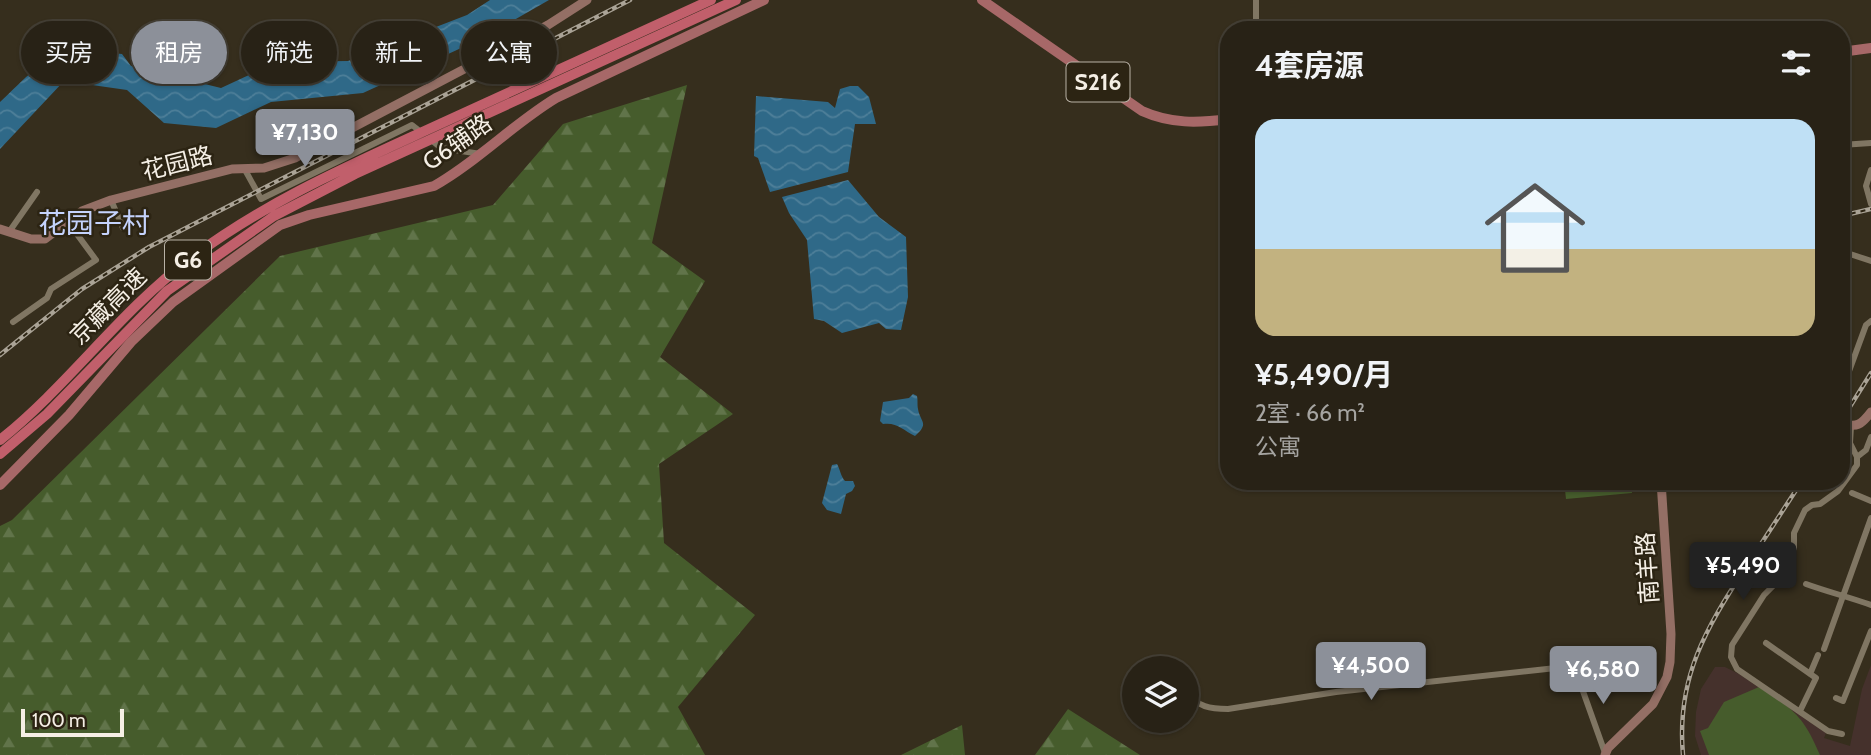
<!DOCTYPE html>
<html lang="zh">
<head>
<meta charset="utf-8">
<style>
  :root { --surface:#282216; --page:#302a1f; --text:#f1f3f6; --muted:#a5a4a1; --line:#443f35; --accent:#8c9099 }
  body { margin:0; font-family:Cabin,"Noto Sans SC",sans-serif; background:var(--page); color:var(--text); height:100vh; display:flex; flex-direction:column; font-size:26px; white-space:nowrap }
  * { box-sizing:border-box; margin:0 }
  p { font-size:23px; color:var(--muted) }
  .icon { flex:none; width:38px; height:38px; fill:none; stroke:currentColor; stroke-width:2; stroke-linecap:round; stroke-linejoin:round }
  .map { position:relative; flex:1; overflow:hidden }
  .panel { position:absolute; left:1220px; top:21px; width:630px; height:469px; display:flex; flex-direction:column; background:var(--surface); border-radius:28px; box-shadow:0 2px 5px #0004,0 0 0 2px var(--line) }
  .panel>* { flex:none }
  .guide { position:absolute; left:21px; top:21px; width:665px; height:63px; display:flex; gap:14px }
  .fabs { position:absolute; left:1122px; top:656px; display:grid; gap:14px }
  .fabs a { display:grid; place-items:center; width:77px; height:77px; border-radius:50%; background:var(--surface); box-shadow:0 2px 5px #0004,0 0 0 2px var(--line); font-size:35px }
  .scale { position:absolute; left:21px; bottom:18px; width:103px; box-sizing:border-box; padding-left:7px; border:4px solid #f5efe5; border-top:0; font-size:19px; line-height:24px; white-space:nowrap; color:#f5efe5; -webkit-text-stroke:5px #2c2413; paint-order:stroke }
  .price { position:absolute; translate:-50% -60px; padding:0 16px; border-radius:7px; background:var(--accent); color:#fff; font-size:23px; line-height:46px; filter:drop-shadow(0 2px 4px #0008) }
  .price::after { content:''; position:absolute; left:50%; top:42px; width:21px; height:16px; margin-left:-10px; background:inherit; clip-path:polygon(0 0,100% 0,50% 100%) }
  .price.selected { background:#222; color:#fff }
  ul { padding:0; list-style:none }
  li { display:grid; align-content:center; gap:14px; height:371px; padding:0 35px }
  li+li { border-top:2px solid var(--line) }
  li span { display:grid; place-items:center; height:217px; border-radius:21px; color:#555 }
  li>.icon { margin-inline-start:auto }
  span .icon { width:126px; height:126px; fill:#fffc; stroke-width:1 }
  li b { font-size:30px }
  h2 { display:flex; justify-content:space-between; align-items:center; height:84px; padding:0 35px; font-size:30px }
  .tag { padding:0 24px; border-radius:32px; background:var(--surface); box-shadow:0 2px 5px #0004,0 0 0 2px var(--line); font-size:24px; line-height:63px }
  .tag.selected { background:var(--accent); color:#fff }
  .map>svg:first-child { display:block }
  .education { fill:#45312c }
  .grass { fill:#465c2c }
  .forest { fill:url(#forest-firs) }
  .water { fill:url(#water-waves) }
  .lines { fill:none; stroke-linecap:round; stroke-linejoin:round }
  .street { stroke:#807663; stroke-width:6 }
  .secondary { stroke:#946f65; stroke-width:9 }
  .primary { stroke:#a76868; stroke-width:10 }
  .highway { stroke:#c15f6b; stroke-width:10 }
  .rail-casing { stroke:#aaa396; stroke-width:4.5 }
  .rail { stroke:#2c2413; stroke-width:2; stroke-dasharray:5; stroke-linecap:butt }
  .labels { text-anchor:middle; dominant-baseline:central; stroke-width:5; stroke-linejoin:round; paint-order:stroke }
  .shield { fill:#2c2413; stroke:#b9b2a6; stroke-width:2 }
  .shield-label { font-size:23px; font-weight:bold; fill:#f5efe5 }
  .street-label { font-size:24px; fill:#f5efe5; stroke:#2c2413 }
  .quarter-label { font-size:28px; fill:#c5d3fd; stroke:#2c2413 }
</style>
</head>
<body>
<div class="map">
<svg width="1871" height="755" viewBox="0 0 1871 755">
  <defs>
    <pattern id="forest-firs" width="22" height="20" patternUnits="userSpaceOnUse" patternTransform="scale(1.75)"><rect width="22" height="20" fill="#465c2c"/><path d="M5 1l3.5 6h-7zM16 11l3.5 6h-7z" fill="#61744a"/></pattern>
    <pattern id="water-waves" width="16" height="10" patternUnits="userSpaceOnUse" patternTransform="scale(1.75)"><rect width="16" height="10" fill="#2f6988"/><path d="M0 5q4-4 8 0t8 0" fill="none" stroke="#4e7f99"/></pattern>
  </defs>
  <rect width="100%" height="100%" fill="#362e1d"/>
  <!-- education -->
  <path class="education" d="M1871,665V755H1701L1695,736L1696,712L1701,689L1715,667H1725L1739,674L1826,733L1824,738L1850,746L1862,689Z"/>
  <!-- grass -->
  <path class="grass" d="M1564,481H1631L1632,493L1566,499Z
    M1759,687C1794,710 1803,715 1820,755H1709L1700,731L1708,728L1724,702Z"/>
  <!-- forest -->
  <path class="forest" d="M687,85L652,243L705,281L660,357L733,414L659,464L664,543L755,615L678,707L705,755H0V526L12,520L280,256L493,205L563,124Z
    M1068,709L1140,755H1035Z
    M962,725L965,755H901Z"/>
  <!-- water -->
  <path class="water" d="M490,0H549L483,38L363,93L271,102L216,128L164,123L127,90L64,81L0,149V102C22,82 45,53 78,51C92,50 108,53 122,54L131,66L221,88L277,62L348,61L467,15Z
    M850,86H858L869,97L876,124H855L848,172L770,192L758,158L754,156L756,96L828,102L835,108L840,89Z
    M848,180L879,217L906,237L908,297L901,330L886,329L879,323L842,333L824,321L814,319L807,240L789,213L782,197Z
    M913,394L917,396C918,400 917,404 918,409C920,422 930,423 915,436C903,430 897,422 883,424L880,421L883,402L909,398Z
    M837,464C840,469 841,477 845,481H853L855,486L852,491L846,494L841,514L827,510L822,503L832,465Z"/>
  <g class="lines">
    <!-- street -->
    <path class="street" d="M1256,30V0
      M430,139L441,148L481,154
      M1841,145L1871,143
      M244,168L261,199L412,125L421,132
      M1871,170L1866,186L1871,204
      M111,200L123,228
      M9,232L37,192
      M1841,251L1871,261
      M13,322L47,298L51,289L96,260L68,222
      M1841,393L1866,325L1871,321
      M1857,457L1866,450L1871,437
      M1852,493L1871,501
      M1806,584C1828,592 1849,597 1871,605
      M1766,643L1816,678L1800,711
      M1824,649L1871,518
      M1810,674L1818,655
      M1186,692C1198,707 1210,709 1228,709L1336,692L1574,666L1605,753
      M1836,698L1843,701L1871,631
      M1842,734L1828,731L1737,669L1731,657L1732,645L1764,595L1773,586L1794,548V533L1805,510L1812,505L1820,504L1838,491L1857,465V457L1850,443L1851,426"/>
    <!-- secondary -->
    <path class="secondary" d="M0,229L31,239H45L82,211L111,200L232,169L264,168L295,158L548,25L587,0
      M1841,423C1857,428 1861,425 1871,412
      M1605,755L1608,748L1653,704L1667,677L1670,662L1671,634L1661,481"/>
    <!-- primary -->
    <path class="primary" d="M982,0L1142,111C1171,124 1198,123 1228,119
      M1841,52L1871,48
      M0,485L69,415L131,342L173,302L280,225L309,215L434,186C478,161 513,124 556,98L764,0"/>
    <!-- highway -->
    <path class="highway" d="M0,440C69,385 120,311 191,258C270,199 353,164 442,123C532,82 621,41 711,0
      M0,454L47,414L167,291L274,216L355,174L736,0"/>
    <!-- rail casing -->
    <g class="rail-casing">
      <path id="rail" d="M1841,216L1871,209
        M0,355L82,289L149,247L630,0
        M1841,421L1871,373
        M1683,755C1676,678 1706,628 1746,567C1765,538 1783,510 1802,481"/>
    </g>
    <!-- rail -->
    <use href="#rail" class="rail"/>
  </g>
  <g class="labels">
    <!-- shield labels -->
    <g class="shield">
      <rect x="1066.5" y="62.5" width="63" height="39" rx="5"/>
      <rect x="165" y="240.5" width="46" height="39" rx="5"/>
    </g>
    <g class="shield-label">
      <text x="1098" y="82">S216</text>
      <text x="188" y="260">G6</text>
    </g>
    <!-- street labels -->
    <g class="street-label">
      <text transform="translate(457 142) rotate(-35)">G6辅路</text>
      <text transform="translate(177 163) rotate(-14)">花园路</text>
      <text transform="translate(108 306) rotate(-45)">京藏高速</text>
      <text transform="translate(1647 568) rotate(-94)">南羊路</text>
    </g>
    <!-- quarter labels -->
    <g class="quarter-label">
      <text x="94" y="223">花园子村</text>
    </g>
  </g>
</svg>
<div class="fabs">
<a><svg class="icon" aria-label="layers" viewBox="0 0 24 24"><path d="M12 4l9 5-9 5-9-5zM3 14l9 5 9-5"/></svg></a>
</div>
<div class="scale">100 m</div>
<b class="price" style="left:305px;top:169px">¥7,130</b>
<b class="price selected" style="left:1743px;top:602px">¥5,490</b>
<b class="price" style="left:1371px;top:702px">¥4,500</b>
<b class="price" style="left:1603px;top:706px">¥6,580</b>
<div class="guide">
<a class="tag">买房</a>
<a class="tag selected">租房</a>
<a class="tag">筛选</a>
<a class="tag">新上</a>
<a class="tag">公寓</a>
</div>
<section class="panel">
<h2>4套房源<svg class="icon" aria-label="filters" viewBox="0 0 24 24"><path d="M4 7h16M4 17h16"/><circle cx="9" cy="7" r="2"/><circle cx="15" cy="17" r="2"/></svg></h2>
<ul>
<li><span style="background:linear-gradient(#bfe0f5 60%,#c2b280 0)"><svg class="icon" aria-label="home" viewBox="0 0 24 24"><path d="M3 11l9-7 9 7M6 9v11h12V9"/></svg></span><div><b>¥5,490/月</b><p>2室 · 66 m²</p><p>公寓</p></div></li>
</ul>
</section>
</div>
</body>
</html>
